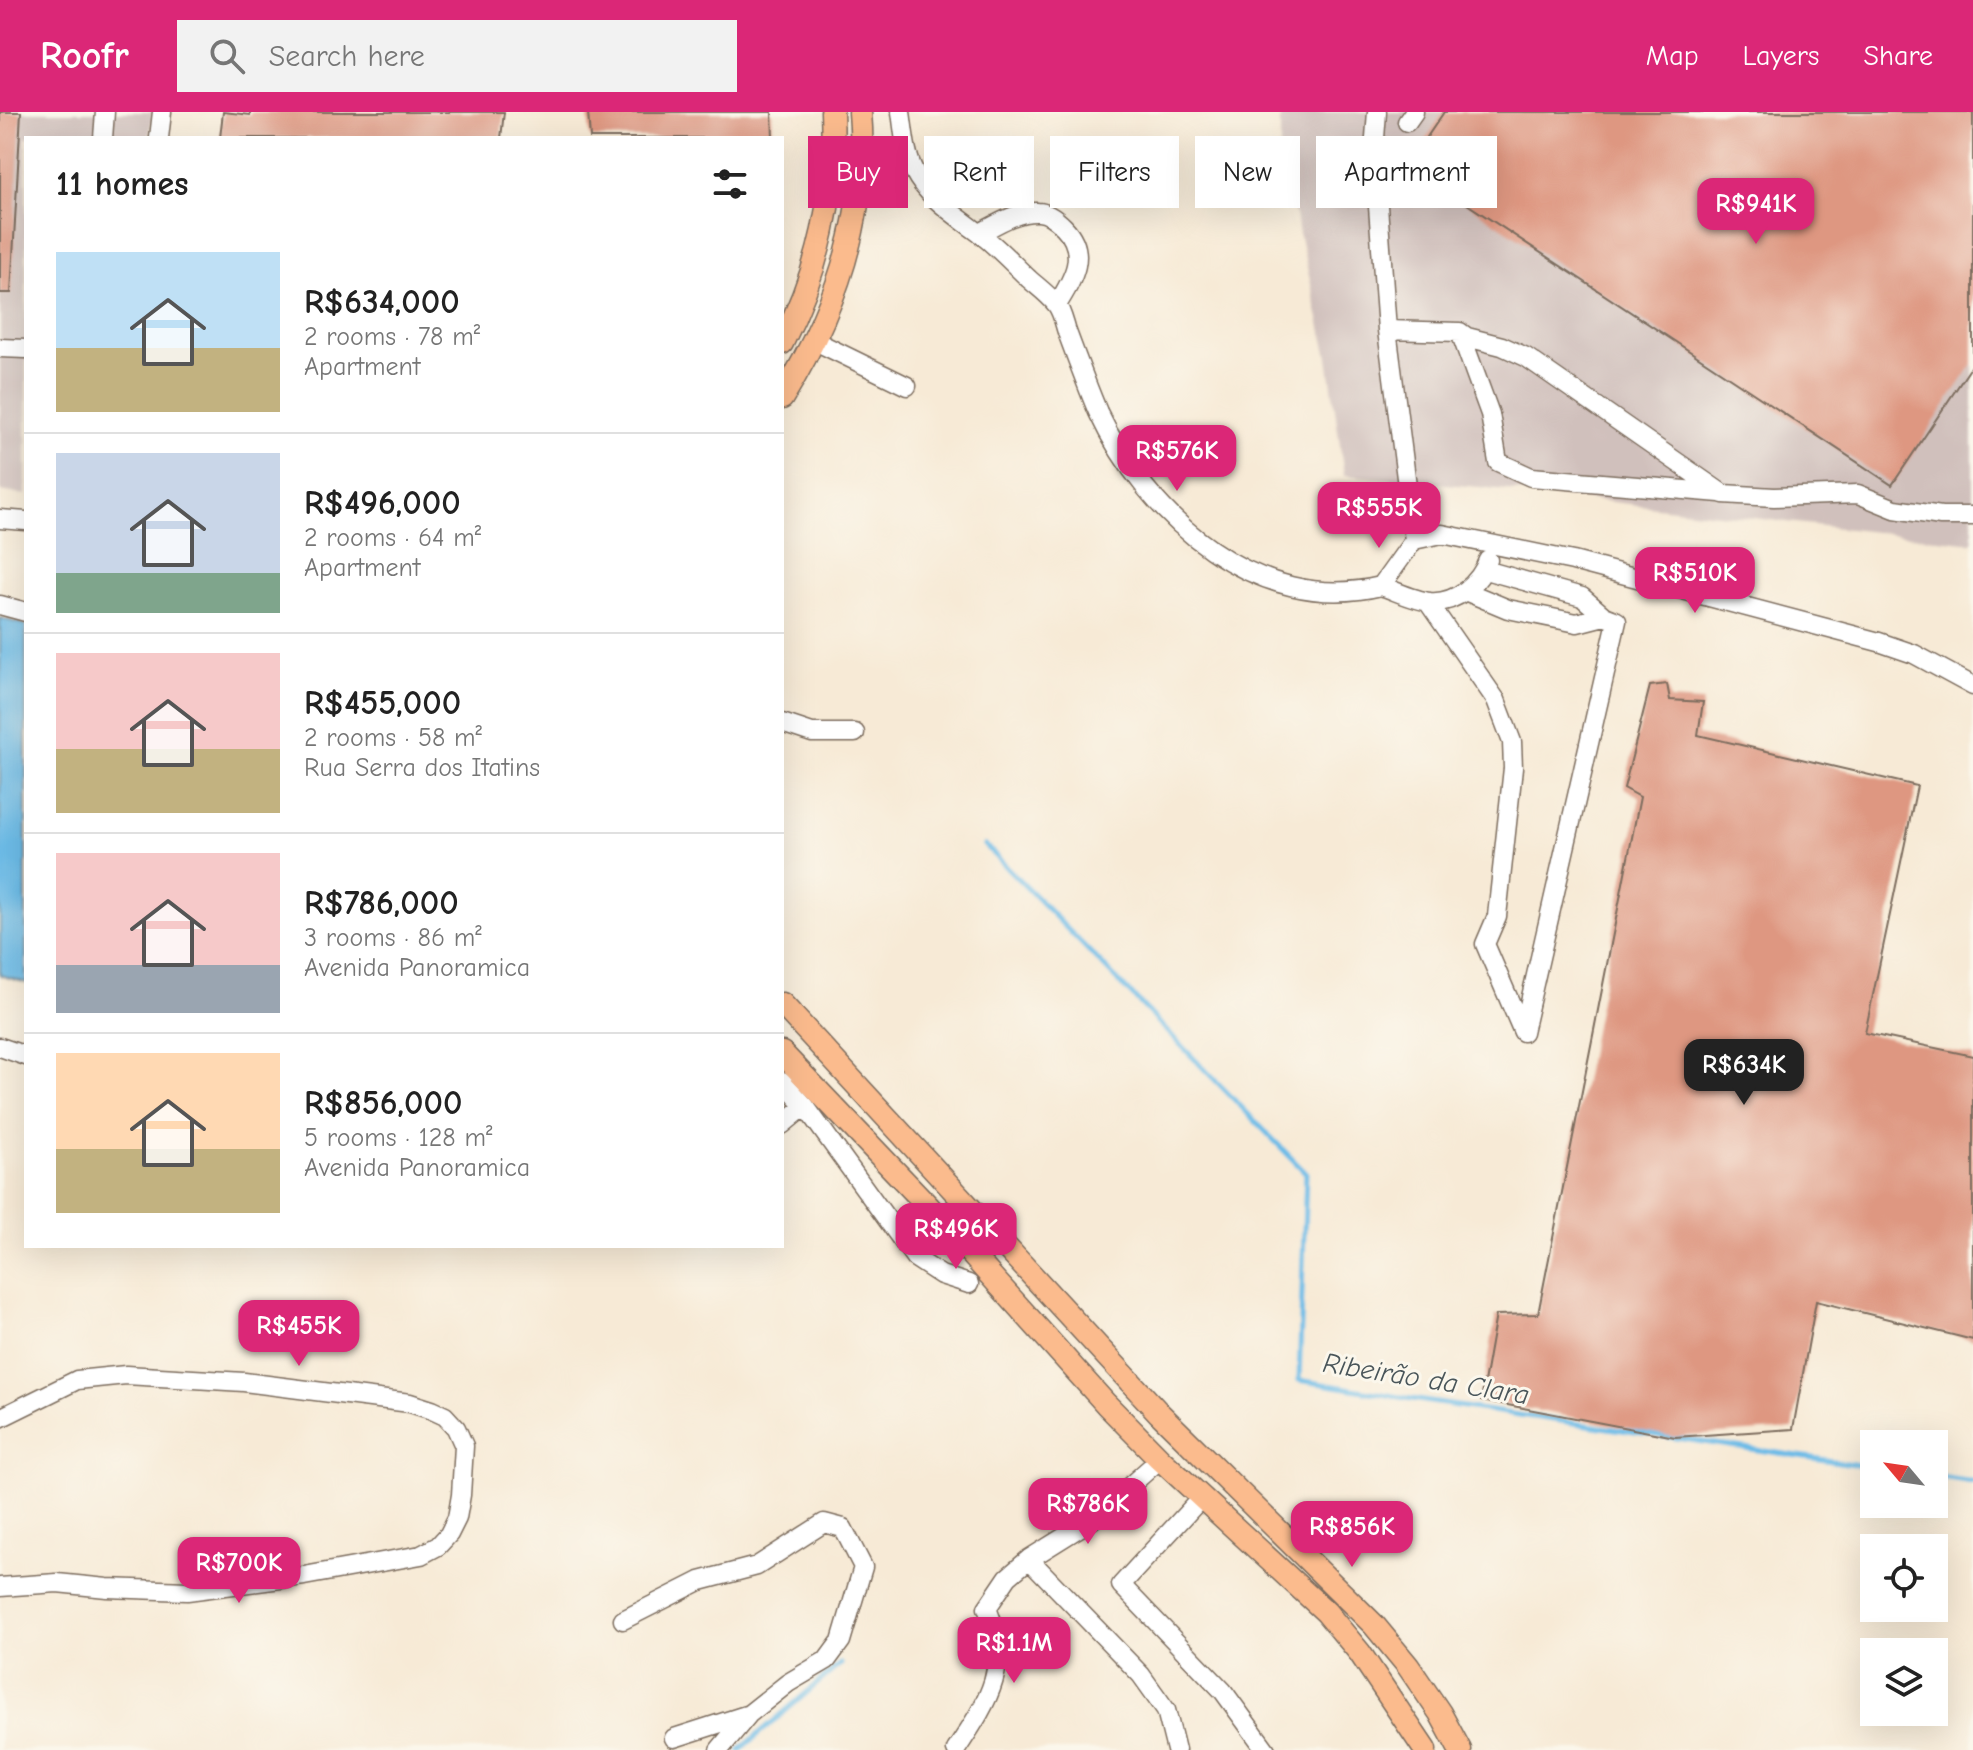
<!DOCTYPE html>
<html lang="en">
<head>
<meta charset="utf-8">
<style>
  :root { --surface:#fff; --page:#f2f2f2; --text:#222; --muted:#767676; --line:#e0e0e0; --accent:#db2777 }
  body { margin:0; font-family:"Comic Neue",sans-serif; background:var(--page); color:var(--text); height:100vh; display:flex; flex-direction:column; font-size:30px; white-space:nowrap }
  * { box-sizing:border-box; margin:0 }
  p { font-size:26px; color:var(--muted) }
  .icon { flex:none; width:44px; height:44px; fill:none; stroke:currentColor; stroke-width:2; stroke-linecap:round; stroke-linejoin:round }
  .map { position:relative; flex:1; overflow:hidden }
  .details { position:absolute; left:24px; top:24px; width:760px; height:1112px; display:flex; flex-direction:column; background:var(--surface); border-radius:0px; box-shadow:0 8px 32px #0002 }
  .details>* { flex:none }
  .hud { position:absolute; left:808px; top:24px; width:760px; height:72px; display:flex; gap:16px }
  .needle { width:52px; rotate:299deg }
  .fabs { position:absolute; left:1860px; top:1318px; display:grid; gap:16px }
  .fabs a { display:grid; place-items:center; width:88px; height:88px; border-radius:0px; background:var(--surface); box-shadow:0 8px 32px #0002; font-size:40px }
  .price { position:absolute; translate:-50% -68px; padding:0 18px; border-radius:16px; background:var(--accent); color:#fff; font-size:26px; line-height:52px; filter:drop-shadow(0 2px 4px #0008) }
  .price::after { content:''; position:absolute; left:50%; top:48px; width:24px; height:18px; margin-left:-12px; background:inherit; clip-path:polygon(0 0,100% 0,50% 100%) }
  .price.on { background:#222; color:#fff }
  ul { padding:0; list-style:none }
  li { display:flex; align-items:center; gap:24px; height:200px; padding:0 32px }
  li+li { border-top:2px solid var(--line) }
  li span { display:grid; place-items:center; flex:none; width:224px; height:160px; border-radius:0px; color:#555 }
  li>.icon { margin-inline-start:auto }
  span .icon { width:96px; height:96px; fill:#fffc; stroke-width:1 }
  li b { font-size:34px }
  h2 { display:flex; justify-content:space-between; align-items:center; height:96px; padding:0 32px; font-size:34px }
  .tag { padding:0 28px; border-radius:0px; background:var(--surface); box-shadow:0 8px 32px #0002; font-size:28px; line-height:72px }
  .tag.on { background:var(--accent); color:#fff }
  header { display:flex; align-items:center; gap:48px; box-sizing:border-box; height:112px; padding:0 40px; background:var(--accent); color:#fff }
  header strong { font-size:38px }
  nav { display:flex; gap:44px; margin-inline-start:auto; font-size:28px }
  .search { width:560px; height:72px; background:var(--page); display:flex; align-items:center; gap:20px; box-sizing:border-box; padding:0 28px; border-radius:0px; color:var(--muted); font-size:30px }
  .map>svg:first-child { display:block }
  .industrial { fill:#d0c0bc }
  .water { fill:#6cbbe7; stroke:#547282; stroke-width:2 }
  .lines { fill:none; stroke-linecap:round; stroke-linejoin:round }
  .stream { stroke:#6cbbe7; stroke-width:5 }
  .building { fill:#de9781 }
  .minor-casing { stroke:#7d6d5e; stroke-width:21 }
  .major-casing { stroke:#7d6d5e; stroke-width:25 }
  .minor { stroke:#fff; stroke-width:18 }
  .major { stroke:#fbbb8d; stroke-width:22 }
  .labels { text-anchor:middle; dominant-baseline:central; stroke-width:6; stroke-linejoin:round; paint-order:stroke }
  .water-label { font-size:28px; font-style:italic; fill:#4a565a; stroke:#fbf7ec }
</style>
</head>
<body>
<header>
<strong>Roofr</strong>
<div class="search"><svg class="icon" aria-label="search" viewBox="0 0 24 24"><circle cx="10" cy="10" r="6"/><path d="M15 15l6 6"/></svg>Search here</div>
<nav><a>Map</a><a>Layers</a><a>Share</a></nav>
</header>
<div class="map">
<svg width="1973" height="1638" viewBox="0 0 1973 1638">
  <rect width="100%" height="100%" fill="#fbf7ec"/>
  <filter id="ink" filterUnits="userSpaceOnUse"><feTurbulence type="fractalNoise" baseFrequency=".0125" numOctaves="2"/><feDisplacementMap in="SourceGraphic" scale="16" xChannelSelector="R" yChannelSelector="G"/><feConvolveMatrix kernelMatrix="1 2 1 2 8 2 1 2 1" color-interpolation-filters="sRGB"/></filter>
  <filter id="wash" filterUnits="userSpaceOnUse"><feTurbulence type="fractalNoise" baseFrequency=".006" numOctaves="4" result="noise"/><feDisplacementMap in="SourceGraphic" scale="32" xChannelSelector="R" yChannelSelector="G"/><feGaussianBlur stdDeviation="1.8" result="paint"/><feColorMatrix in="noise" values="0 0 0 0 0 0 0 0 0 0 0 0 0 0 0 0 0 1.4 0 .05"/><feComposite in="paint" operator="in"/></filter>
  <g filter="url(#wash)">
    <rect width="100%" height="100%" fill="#f7ead6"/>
    <!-- industrial -->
    <path class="industrial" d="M0,0H153L149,26H26V383L0,379Z
      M1280,0H1973V431L1479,375L1344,363L1328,245L1280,40Z"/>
    <!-- water -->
    <path class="water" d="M0,506L26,513V871L0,863Z"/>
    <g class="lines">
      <!-- stream -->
      <path class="stream" d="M985,733L1306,1061L1299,1268L1430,1290L1874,1355
        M1934,1364L1973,1370
        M740,1638L840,1552"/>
    </g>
    <g id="blocks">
      <!-- building -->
      <path class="building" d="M0,0H21L11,181H0Z
        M223,0L250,3V0H504L501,26H220Z
        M588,0H772L773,26H590Z
        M1444,0H1973V252L1892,373L1408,53Z
        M1667,572L1670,588L1703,590L1698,623L1917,674L1865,921L1973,944V1228L1816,1189L1793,1317L1675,1325L1481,1288L1496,1203L1538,1202L1640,685L1624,676L1650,574Z"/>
    </g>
  </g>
  <g filter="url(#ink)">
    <use href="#blocks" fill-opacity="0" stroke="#7d6d5e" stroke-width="2"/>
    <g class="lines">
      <!-- minor casing -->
      <g class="minor-casing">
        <path id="minor" d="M901,0C904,20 905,41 914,59C927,85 953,101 975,118C995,132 1012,151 1029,167C1038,175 1049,183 1056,192C1062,199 1064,211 1067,220C1077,247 1087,274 1098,300C1147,405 1257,504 1381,474
          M1377,0L1374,39L1387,218L1414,428
          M1407,10L1414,0
          M103,26L105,0
          M159,26L162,0
          M980,121C997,112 1017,99 1038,100C1047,100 1057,108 1064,115C1089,141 1073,167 1057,193
          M1387,218L1460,220L1467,225L1502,234L1526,245L1723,382L1774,385L1858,382L1895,397L1941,404H1973
          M1460,220L1490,302L1498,350L1531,365L1720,381
          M813,228L907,274
          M0,236L26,237
          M0,407L26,409
          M1485,458L1582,485L1604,504L1617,509L1523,920
          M1381,474L1414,428L1442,422L1573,449L1879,530L1914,542L1973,574
          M1381,474C1396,479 1414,488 1430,490C1456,492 1480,471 1488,448
          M1465,479L1508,497L1577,511L1604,504
          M1428,490L1496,588L1512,630L1513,656L1497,804L1485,832L1523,920
          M0,493L26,500
          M782,611L812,621H855
          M0,935L26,944
          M782,969L805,994L915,1146L941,1163L969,1172
          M782,1013L805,994
          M0,1306L77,1268L126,1263L244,1270L410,1291L432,1298L445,1304L456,1316L464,1334L461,1383L457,1406L449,1422L438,1434L421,1443L304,1464L187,1479L107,1476L57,1471L0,1475
          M1202,1385L1121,1473L1223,1579L1266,1638
          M1029,1447L1141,1563L1166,1598L1176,1638
          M623,1508L700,1469L757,1454L824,1411L843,1416L863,1455L841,1529L827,1548L788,1571L749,1602L719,1638
          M674,1626L749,1602
          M956,1638C988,1589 1012,1555 987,1496L1008,1465L1029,1447L1093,1407L1160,1347"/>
      </g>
      <!-- major casing -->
      <g class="major-casing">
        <path id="major" d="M782,231C820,156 836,84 832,0
          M782,286C835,200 869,102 860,0
          M782,892L1159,1301L1374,1513L1408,1554L1440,1601L1460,1638
          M782,941L929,1095L1106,1292L1160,1347L1326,1500L1360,1541L1425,1638"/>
      </g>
      <!-- minor -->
      <use href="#minor" class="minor"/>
      <!-- major -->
      <use href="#major" class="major"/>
    </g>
  </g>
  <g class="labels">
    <!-- water labels -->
    <g class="water-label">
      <text transform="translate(1426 1267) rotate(9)">Ribeirão da Clara</text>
    </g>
  </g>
</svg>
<div class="fabs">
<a><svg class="needle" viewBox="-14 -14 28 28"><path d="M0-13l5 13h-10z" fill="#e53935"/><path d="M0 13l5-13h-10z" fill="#767676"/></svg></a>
<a><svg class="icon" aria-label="locate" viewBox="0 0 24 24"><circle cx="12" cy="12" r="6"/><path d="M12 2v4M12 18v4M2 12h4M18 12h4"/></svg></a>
<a><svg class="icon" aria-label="layers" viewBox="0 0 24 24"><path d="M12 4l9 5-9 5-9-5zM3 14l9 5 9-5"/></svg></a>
</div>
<b class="price" style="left:1756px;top:134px">R$941K</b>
<b class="price" style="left:1177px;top:381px">R$576K</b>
<b class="price" style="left:1379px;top:438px">R$555K</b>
<b class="price" style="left:1695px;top:503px">R$510K</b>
<b class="price on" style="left:1744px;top:995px">R$634K</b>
<b class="price" style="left:956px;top:1159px">R$496K</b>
<b class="price" style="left:299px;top:1256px">R$455K</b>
<b class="price" style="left:1088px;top:1434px">R$786K</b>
<b class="price" style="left:1352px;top:1457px">R$856K</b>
<b class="price" style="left:239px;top:1493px">R$700K</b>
<b class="price" style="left:1014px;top:1573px">R$1.1M</b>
<div class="hud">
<a class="tag on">Buy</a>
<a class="tag">Rent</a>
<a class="tag">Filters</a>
<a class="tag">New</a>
<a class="tag">Apartment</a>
</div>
<section class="details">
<h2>11 homes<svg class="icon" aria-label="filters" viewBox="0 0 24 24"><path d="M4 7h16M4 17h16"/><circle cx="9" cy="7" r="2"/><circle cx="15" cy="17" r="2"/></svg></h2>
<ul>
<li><span style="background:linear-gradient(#bfe0f5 60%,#c2b280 0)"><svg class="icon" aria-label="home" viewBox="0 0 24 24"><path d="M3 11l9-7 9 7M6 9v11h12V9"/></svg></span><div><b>R$634,000</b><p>2 rooms · 78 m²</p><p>Apartment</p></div></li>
<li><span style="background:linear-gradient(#c9d6e8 75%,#7fa58c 0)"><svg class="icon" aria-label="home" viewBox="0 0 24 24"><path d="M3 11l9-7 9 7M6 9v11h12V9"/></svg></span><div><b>R$496,000</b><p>2 rooms · 64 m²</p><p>Apartment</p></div></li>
<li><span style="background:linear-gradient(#f6c9c9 60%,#c2b280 0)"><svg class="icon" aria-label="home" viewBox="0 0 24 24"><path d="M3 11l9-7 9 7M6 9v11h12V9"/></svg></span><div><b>R$455,000</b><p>2 rooms · 58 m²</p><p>Rua Serra dos Itatins</p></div></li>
<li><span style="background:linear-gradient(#f6c9c9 70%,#9aa5b1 0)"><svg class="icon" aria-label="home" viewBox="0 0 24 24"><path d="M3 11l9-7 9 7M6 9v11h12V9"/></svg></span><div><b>R$786,000</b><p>3 rooms · 86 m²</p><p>Avenida Panoramica</p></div></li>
<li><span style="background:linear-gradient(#ffd9b3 60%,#c2b280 0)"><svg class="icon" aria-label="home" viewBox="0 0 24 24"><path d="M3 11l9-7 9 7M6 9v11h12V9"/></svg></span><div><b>R$856,000</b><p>5 rooms · 128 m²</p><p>Avenida Panoramica</p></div></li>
</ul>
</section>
</div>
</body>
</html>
